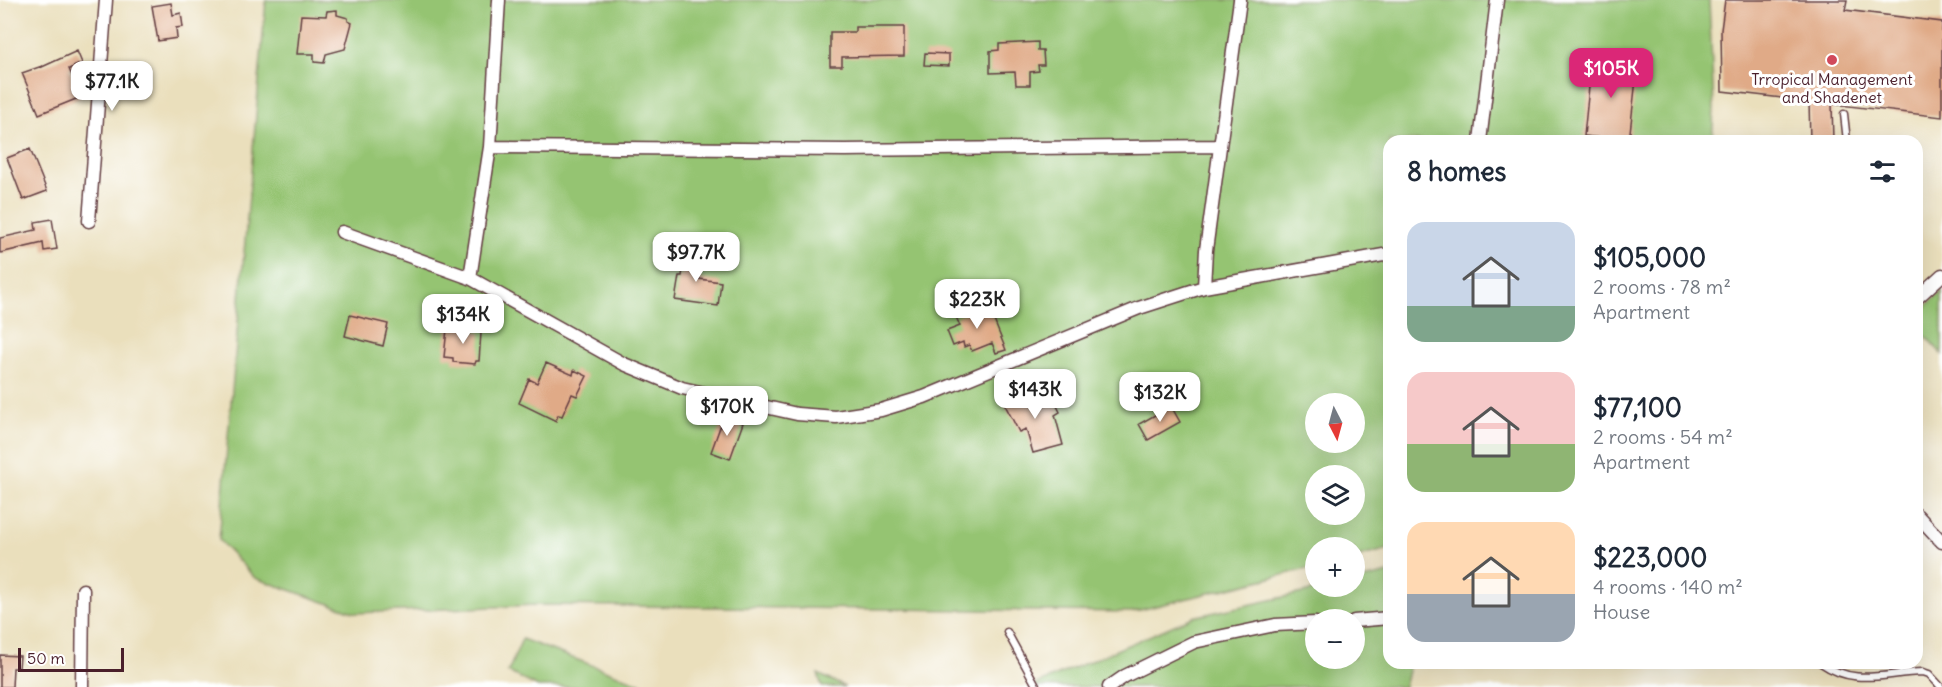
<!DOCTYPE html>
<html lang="en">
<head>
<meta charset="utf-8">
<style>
  :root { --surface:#fff; --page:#f2f2f3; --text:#1f2937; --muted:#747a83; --accent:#db2777 }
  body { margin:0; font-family:Delius,sans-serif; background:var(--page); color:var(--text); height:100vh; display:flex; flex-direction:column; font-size:22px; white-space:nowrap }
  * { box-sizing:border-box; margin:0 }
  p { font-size:20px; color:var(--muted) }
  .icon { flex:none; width:33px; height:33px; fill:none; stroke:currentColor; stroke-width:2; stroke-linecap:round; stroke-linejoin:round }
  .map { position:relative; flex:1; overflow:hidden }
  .panel { position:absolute; left:1383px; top:135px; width:540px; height:534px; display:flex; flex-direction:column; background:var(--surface); border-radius:18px; box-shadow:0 6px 24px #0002 }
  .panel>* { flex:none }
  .needle { width:39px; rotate:174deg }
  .controls { position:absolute; left:1305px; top:393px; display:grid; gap:12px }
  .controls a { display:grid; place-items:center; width:60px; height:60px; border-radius:50%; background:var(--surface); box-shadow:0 6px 24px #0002; font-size:30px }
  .scale { position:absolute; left:18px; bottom:15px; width:106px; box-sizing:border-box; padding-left:6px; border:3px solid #4a1f2b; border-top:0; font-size:16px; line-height:21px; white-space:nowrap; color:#4a1f2b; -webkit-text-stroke:4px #fff; paint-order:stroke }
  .price { position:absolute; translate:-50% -51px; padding:0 14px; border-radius:12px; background:#fff; color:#222; font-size:20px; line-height:39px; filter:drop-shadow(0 2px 3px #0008) }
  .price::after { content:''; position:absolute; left:50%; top:36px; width:18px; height:14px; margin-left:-9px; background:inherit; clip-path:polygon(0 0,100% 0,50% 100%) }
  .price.active { background:var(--accent); color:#fff }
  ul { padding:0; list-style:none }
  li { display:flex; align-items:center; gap:18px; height:150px; padding:0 24px }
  li span { display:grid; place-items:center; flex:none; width:168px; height:120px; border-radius:18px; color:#555 }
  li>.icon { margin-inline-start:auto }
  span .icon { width:72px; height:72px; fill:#fffc; stroke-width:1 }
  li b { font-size:26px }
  h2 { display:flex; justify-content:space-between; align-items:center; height:72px; padding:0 24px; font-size:26px }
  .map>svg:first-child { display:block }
  .green { fill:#95c472; stroke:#70724e; stroke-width:1.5; fill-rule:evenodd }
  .building { fill:#e0aa87 }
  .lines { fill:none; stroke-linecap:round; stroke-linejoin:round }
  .service-casing { stroke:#623c41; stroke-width:9 }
  .minor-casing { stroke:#623c41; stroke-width:15 }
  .service { stroke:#fff; stroke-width:6 }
  .minor { stroke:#fff; stroke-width:12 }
  .poi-dot { fill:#d1495b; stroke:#fff; stroke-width:2 }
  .labels { text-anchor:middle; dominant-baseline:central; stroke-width:6; stroke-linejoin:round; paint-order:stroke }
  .poi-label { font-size:16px; fill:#4a1f2b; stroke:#fff }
</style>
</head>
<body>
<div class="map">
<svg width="1942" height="687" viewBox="0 0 1942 687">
  <rect width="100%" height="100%" fill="#fff"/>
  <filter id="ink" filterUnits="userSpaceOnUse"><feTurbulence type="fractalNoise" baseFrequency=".0167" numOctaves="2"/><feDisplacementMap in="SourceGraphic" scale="12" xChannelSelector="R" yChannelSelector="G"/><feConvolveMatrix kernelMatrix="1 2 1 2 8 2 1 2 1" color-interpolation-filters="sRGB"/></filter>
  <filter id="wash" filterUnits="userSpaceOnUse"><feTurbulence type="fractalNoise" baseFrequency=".008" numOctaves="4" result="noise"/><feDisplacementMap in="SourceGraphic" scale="24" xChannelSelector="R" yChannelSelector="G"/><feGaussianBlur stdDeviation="1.35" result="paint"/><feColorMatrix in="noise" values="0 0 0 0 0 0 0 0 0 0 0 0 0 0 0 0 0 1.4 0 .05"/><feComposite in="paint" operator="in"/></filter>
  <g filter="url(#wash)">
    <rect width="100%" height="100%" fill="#eadfbc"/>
    <!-- green -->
    <path class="green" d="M266,0H1709L1714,109L1712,141H1389V549L1355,558L1354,548H1316L1315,567L1132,612L537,605L356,613L255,578L219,540ZM1316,404H1354V442H1316ZM1316,476H1354V514H1316Z
      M1942,291V354L1917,327V315Z
      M1389,573V663H1410L1404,687H1030L1193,617L1330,587L1354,586L1355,581ZM1316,620H1354V658H1316Z
      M522,639L650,687H538L508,672Z
      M818,674L845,687H822Z"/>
    <g id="blocks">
      <!-- building -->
      <path class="building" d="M1725,0H1847L1845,10L1942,22V117L1832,104L1833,141H1810L1809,101L1722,91L1721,30Z
        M171,3L173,15L181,13L183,27L176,28L177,38L158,41L152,6Z
        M337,10V15L348,18V21L352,23L345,49L326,54L324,63L314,62V54H297L301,15L326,16L327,11Z
        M855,27H904V56L842,57V66H830V32H855Z
        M1038,42V50H1043L1044,65H1038L1039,71L1030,72V85H1016L1015,72L990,73V51L999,50V44Z
        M77,51L82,63L69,69L81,97L39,114L22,73L42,66V67Z
        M925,53L949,54V66L924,65Z
        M1592,57L1638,62L1629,141L1584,136Z
        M30,149L47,191L23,200L7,158Z
        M52,219L57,249L44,251L43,243L0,253V238L36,230L35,222Z
        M686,250L702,252L699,279L721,282L718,306L675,300L679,276H682Z
        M987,303L1006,350L996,353L992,343L972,351L969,345L964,347L963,342L953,346L947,331L960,326L956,317Z
        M350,315L388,324L383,346L345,336Z
        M460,325L481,333L479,361H476L475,364L453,362V358L444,357L447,329L457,328Z
        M546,363L573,375L574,370L587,376L577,396L572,394L562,416L558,415L556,421L519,403L529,379L537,383Z
        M1025,388L1033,405L1052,396L1060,412L1055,415L1063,445L1033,453L1026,429L1019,432L1002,399Z
        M1171,406L1180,422L1148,440L1139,424Z
        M724,416L743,423L730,459L711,452Z
        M0,655L20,656L19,668H13L12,687H0Z"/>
    </g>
  </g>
  <g filter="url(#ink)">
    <use href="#blocks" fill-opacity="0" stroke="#623c41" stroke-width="1.5"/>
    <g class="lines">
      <!-- service casing -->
      <g class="service-casing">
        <path id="service" d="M1844,114L1847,141
          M1007,632L1037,687
          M1821,663C1856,687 1883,673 1923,672L1929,674L1941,687"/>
      </g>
      <!-- minor casing -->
      <g class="minor-casing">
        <path id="minor" d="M1480,141L1497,0
          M490,147L845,150L1220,146
          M89,221L106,0
          M342,232L470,278L624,364L682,388L797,414L836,417L881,410L924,397L1139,308L1204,287L1206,250L1240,0
          M470,278L490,147L499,0
          M1204,287L1389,254
          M1917,298L1942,275
          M1917,515L1942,542
          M1354,621L1389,618
          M82,687L83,590
          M1109,687L1125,676L1194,642L1275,625L1316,623"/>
      </g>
      <!-- service -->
      <use href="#service" class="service"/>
      <!-- minor -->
      <use href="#minor" class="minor"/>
    </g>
  </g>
  <!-- markers -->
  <circle class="poi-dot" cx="1832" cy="60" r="6"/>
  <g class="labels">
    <!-- poi labels -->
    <g class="poi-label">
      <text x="1832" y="79">Trropical Management<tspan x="1832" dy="18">and Shadenet</tspan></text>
    </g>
  </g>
</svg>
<div class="controls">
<a><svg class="needle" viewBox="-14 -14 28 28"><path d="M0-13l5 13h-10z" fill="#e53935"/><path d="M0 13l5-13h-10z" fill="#747a83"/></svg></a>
<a><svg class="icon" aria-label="layers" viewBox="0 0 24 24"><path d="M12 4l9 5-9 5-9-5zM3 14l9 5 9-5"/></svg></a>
<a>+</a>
<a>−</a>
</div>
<div class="scale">50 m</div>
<b class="price active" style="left:1611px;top:99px">$105K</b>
<b class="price" style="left:112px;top:112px">$77.1K</b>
<b class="price" style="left:696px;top:283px">$97.7K</b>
<b class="price" style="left:977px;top:330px">$223K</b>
<b class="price" style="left:463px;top:345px">$134K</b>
<b class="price" style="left:1035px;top:420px">$143K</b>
<b class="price" style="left:1160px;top:423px">$132K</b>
<b class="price" style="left:727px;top:437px">$170K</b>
<section class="panel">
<h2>8 homes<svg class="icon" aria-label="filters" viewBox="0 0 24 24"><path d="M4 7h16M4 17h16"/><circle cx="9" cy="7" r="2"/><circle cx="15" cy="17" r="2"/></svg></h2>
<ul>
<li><span style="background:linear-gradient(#c9d6e8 70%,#7fa58c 0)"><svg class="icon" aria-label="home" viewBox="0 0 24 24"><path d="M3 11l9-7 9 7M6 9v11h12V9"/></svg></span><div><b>$105,000</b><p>2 rooms · 78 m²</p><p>Apartment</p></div></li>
<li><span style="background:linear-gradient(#f6c9c9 60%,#8fb573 0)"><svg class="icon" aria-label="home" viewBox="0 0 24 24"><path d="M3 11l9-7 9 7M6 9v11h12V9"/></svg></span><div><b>$77,100</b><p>2 rooms · 54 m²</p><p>Apartment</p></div></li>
<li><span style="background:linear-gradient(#ffd9b3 60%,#9aa5b1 0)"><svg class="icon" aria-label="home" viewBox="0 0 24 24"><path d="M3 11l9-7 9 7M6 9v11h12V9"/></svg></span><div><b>$223,000</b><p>4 rooms · 140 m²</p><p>House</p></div></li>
</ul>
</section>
</div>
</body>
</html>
